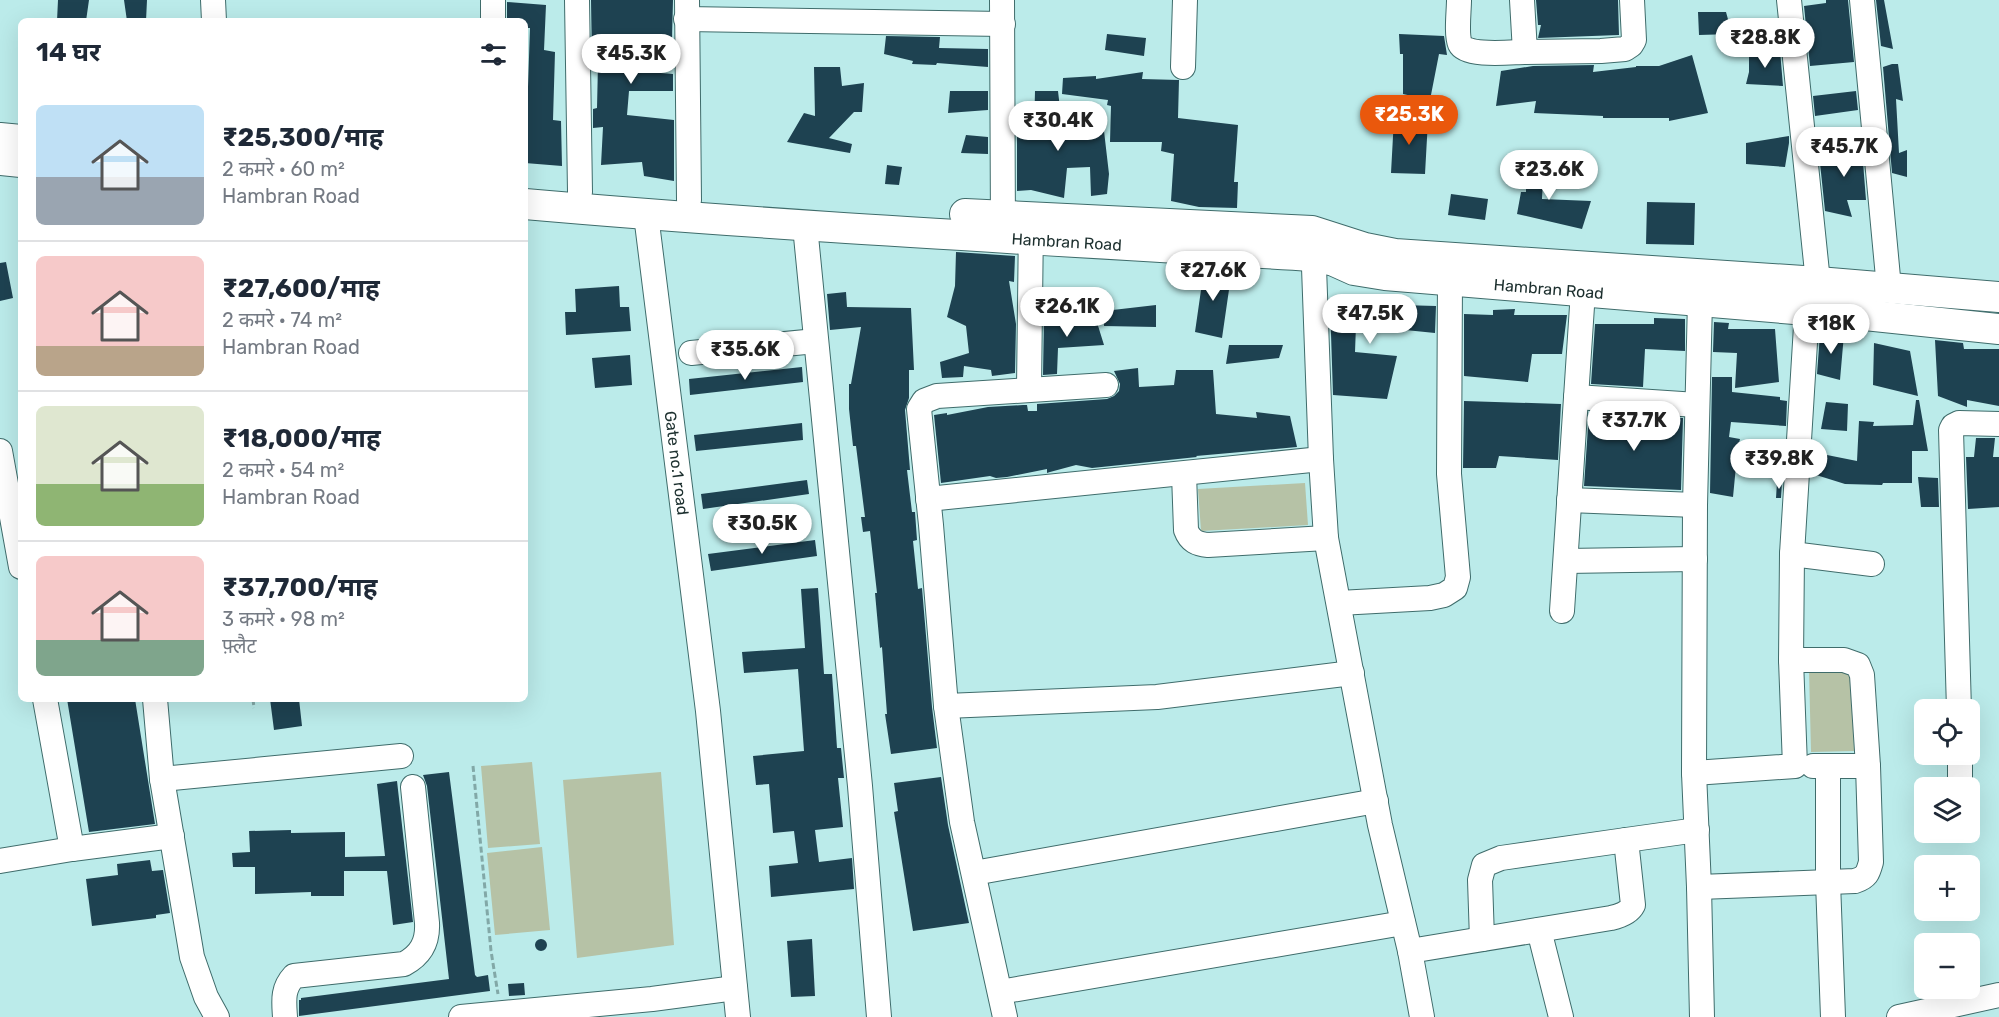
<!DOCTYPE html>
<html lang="hi">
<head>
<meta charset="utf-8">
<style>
  :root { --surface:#fff; --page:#f6f6f7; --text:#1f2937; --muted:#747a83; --line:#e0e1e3; --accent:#ea580c }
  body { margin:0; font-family:Rubik,"Noto Sans Devanagari",sans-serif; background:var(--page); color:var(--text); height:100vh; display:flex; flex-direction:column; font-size:22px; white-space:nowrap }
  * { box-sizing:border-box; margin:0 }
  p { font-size:20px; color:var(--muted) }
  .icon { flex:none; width:33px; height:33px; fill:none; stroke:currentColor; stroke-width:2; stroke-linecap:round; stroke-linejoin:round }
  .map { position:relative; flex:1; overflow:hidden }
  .drawer { position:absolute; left:18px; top:18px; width:510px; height:684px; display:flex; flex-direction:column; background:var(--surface); border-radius:9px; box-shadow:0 6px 24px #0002 }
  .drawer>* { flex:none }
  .controls { position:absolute; left:1914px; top:699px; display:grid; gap:12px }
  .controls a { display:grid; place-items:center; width:66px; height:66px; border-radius:9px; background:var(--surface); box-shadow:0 6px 24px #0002; font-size:30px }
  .price { position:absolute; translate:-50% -51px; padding:0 14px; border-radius:21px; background:#fff; color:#222; font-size:20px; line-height:39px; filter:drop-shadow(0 2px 3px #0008) }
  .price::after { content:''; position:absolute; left:50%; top:36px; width:18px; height:14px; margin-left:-9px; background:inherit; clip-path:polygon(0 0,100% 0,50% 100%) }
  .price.current { background:var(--accent); color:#fff }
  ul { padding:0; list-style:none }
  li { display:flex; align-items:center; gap:18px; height:150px; padding:0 18px }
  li+li { border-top:2px solid var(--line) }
  li span { display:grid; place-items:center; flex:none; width:168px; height:120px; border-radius:9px; color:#555 }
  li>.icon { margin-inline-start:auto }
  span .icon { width:72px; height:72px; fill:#fffc; stroke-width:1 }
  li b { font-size:26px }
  h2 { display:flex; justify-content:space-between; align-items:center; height:72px; padding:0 18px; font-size:26px }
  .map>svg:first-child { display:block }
  .green { fill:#b6c2a6 }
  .building { fill:#1e4251 }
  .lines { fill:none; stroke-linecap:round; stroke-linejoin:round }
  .minor-casing { stroke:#3f6c6b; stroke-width:26 }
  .major-casing { stroke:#3f6c6b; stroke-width:32 }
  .path { stroke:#82a8a7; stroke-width:3; stroke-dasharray:6 3; stroke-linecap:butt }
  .minor { stroke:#fff; stroke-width:24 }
  .major { stroke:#fff; stroke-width:30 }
  .labels { text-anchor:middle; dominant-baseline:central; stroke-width:6; stroke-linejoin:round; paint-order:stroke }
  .street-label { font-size:16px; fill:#1c2f2e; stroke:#fff }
</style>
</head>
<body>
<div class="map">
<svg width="1999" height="1017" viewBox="0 0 1999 1017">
  <rect width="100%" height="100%" fill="#bbebea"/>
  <!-- green -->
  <path class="green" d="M1305,483L1308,525L1201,531L1198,489Z
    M1852,669L1854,751L1811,752L1809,670Z
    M532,762L540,844L488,848L481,766Z
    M661,772L674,945L577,958L563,780Z
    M542,847L550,930L495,935L487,853Z"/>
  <!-- building -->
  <path class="building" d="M58,0H89L86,21H57Z
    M124,0H147L146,21H127Z
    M591,0H673L672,39L627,38L624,70L673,74V91H629L627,115L674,120V181L644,176L642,162L601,165L603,127L593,128V109L597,108L598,64H592Z
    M1536,0H1618L1619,35L1538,38L1541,25H1538Z
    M1826,0H1848L1854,62L1810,66L1804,6L1826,3Z
    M1876,0H1884L1893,49L1881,46Z
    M507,2L546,5L544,50L555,52L553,120L561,121L562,166L525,163V116H527L530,28H525V21H507Z
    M1698,12H1726L1732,34L1699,35Z
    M1107,34L1146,38L1144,56L1105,50Z
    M1399,34L1444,36L1447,55L1439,54L1430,100L1403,94V54H1400Z
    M886,36L940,37L939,48L988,49V67L937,63L936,65L912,64L913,61L884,54Z
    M1780,50L1783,86L1746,84L1749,72V53Z
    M1692,55L1708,113L1669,121V118H1603V116L1534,113L1536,101L1496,106L1501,71L1533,66L1594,65L1593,72L1636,67V66H1659Z
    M1892,64H1898L1903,101L1896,99L1899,153L1907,150V177L1892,173L1883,67Z
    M814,67H840L842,86L864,83L862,112H854L829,138L852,144L850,153L787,142L804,113L815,116Z
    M1143,72L1142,79L1179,80L1178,118L1238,125L1234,182H1238L1237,208L1199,207L1171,201L1174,154L1161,151L1162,142H1110L1111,106L1107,105L1108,100L1062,94L1063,78L1096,76V79Z
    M950,91H988V110L948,113Z
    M1035,91H1058L1063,135L1104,131L1109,174L1107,194L1091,196L1090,167L1067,168L1064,198L1031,190L1017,191V133H1034Z
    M1856,91L1858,110L1815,116L1813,96Z
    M1394,118L1428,120L1425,174L1391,173Z
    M966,135L988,137V154L961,153Z
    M1789,136V143L1785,167L1746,164V143Z
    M1861,137L1866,200H1847L1852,217L1825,211L1820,163L1843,160L1841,139Z
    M1544,157L1542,199L1591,201L1582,229L1517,214L1521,192H1526V159Z
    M887,165L902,167L899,185L885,184Z
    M1451,194L1488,199L1485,220L1448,215Z
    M1647,202L1695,203L1694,245L1646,244Z
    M956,252L1015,256L1014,282L1009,281L1016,324L1015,373L992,376L991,370L964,366L963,377L942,378L940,362L969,353L966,326L947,317L955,286Z
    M6,262L13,298L0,301V263Z
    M1204,269H1232L1222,338L1195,332Z
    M619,286L620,307H629L631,331L566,335L565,312H576L575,289Z
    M846,292L847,307L911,308L914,370H909V398L905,410L910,470H907L912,512H915L917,540L913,541L918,589L922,588L932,707L937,748L891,754L885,714H887L882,647L880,648L875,593H877L870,531L863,532L861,517H865L856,446H853L849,409V384H851L861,327L830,330L827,294Z
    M1330,303L1436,306L1435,333L1356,325L1355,352L1397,356L1387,399L1333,395Z
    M1156,305V327L1104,326V311Z
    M1515,309L1514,315H1567L1562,354H1532L1528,382L1464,376V314L1493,315V310Z
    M1044,314L1058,315L1057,321L1095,316L1104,345L1058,348L1057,374L1043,375Z
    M1654,318L1685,319V351L1645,349L1643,387L1591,384L1595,324H1654Z
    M1714,322L1729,323L1728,329H1775L1779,382L1735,388L1737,353L1713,352Z
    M1820,334H1844L1840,380L1817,374Z
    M1935,340L1963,343L1964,349H1999V406L1967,400V407L1938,396Z
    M1874,343L1910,351L1918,396L1873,385Z
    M1229,345H1283L1279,358L1226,364Z
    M630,355L632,385L595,388L592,358Z
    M802,367L803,382L690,395L689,379Z
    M1138,368L1139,387L1174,385L1176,370H1213L1216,414L1257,418L1256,412L1290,416L1297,447L1196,456L1197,457L1092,468L1076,465L1050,472L1047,473V469L1007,477L996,478L990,476L941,483L934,415L947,413V415L988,407L1023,405H1027L1028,411H1037V404L1107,399L1114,396L1119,391L1120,384L1114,371Z
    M1712,377H1732V392L1780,397V400L1787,401L1786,426L1731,422L1729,437L1740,439L1737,451L1784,459L1782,478L1736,466L1733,497L1710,493Z
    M1916,400H1919L1928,451H1912V483H1883L1882,485L1845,484L1813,474L1817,453L1857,461L1859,421L1874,422L1873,426L1913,425Z
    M1464,401L1561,404L1558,460L1499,456L1496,468H1463Z
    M1826,402L1848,404L1847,431L1821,429Z
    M1589,412L1624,414L1664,425V417L1683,418L1681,490L1584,486Z
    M802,423L803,440L696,451L694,435Z
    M1976,438H1995L1993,457H1999V507L1968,509L1966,457H1974Z
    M1918,477L1938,478L1939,507H1921Z
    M807,480L809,494L703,509L701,494Z
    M1777,482H1782L1781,498H1776Z
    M815,540L817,556L711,571L708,554Z
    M818,588L824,674H832L837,748H841L844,778H838L843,827L815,830L819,862L852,858L854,889L771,897L769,866L798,863L794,831L773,833L769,784L756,785L753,756L804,751L798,669L744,673L742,652L805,648L801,589Z
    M67,699H135L155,824L89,832Z
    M270,699H299L302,726L274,730Z
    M449,772L475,975L477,977L488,975L490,991L299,1016V1000H301V998L449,979L427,786L423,775Z
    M941,777L948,825L969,923L913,931L894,812L898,811L894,783Z
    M397,781L413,922L393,925L387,871H344V896H311V892L255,894V867H233L232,853L250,852L249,831L291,830V833L345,832V857L385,856L377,784Z
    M150,860L152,871L163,870L170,913L156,915V918L92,926L86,879L118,875L117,864Z
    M535 945a6 6 0 1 1 12 0a6 6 0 1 1-12 0Z
    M812,939L815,996L791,997L787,941Z
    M524,983L525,995L509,996L508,984Z"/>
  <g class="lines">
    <!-- minor casing -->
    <g class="minor-casing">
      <g id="minor">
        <path d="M213,0L214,21"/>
        <path d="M577,0L580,192"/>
        <path d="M687,0L689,200"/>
        <path d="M1002,0L1003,232"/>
        <path d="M1459,0C1459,11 1456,34 1460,44C1466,57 1512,52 1525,52"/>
        <path d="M1522,0L1525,52L1601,51L1625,49L1631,45L1634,40L1632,0"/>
        <path d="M1789,0L1818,282"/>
        <path d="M1862,0L1889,288"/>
        <path d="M686,19L1003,24"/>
        <path d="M493,21V0"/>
        <path d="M1183,67L1185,0"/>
        <path id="s1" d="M646,215L708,711L738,1017"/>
        <path d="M805,226L860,786L879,1017"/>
        <path d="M1313,240L1321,459L1326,538L1380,825L1410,951L1422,1017"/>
        <path d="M1700,301L1695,505L1694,773L1699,887L1702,1017"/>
        <path d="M691,353L816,341"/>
        <path d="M1029,389L1031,222"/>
        <path d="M1576,397L1697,405"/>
        <path d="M0,451L21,567"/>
        <path d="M1184,474L1186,530C1190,541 1197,544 1208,545L1326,538"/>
        <path d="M928,499L1321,459"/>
        <path d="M1569,500L1695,505"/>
        <path d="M1792,554L1872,564"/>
        <path d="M1566,561L1695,559"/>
        <path d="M1339,603L1430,598L1444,595L1455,588L1458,577L1449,474L1450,279"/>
        <path d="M1562,611L1583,291"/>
        <path d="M1791,660H1844L1858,665L1862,675L1868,766H1813"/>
        <path d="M155,699L162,779L192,957L206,997L217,1017"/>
        <path d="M946,706L1157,697L1352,673"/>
        <path d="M1959,710L1951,430L1953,426L1959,423L1999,424"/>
        <path d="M1960,754V784"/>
        <path d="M1828,766V882L1833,1017"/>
        <path d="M1694,773L1795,766L1791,660L1792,554L1807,310"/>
        <path d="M162,779L401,756"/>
        <path d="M72,849L172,836"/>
        <path d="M0,861L72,849L45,699"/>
        <path d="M974,873L1376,801"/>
        <path d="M1699,887L1855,881C1867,877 1868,873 1871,862L1868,766"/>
        <path d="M1539,930L1561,1017"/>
        <path d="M1482,939L1480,880L1484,865L1501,858L1626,840"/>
        <path d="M1410,951L1611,918C1620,916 1629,913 1633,905L1626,840L1697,830"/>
        <path d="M1000,992L1403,923"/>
        <path d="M285,1017C284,1001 282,989 294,976L404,964C421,955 428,942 427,923L413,787"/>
        <path d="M461,1017L652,999L735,988"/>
        <path d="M1005,1017L962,822L946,706L931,525L919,409L924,401L937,396L1106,385"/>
        <path d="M1899,1017L1999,995"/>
      </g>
    </g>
    <!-- major casing -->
    <g class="major-casing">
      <g id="major">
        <path d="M0,138L21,140"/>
        <path d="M0,160L21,162"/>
        <path id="s2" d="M525,204C787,227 1050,240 1313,256L1334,261L1354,270L1385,275L1855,314L1999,329"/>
        <path d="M965,214L1312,231L1365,248L1395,254L1818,282L1999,297"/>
      </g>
    </g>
    <!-- path -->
    <path class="path" d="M253,699L254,708
      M473,766L491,951L498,994"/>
    <!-- minor -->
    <use href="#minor" class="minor"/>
    <!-- major -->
    <use href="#major" class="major"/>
  </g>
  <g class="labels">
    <!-- street labels -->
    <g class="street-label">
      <text stroke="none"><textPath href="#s2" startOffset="543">Hambran Road</textPath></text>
      <text stroke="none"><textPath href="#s2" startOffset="1029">Hambran Road</textPath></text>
      <text stroke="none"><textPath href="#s1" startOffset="250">Gate no.1 road</textPath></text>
    </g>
  </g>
</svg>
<div class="controls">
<a><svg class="icon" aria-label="locate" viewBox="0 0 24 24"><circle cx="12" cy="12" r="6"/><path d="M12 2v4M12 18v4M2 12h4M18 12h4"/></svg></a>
<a><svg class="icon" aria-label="layers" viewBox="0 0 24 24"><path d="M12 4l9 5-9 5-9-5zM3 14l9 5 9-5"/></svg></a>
<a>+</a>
<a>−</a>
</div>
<b class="price" style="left:1765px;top:69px">₹28.8K</b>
<b class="price" style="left:631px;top:85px">₹45.3K</b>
<b class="price current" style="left:1409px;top:146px">₹25.3K</b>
<b class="price" style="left:1058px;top:152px">₹30.4K</b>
<b class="price" style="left:1844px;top:178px">₹45.7K</b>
<b class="price" style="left:1549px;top:201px">₹23.6K</b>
<b class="price" style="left:1213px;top:302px">₹27.6K</b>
<b class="price" style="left:1067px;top:338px">₹26.1K</b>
<b class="price" style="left:1370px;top:345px">₹47.5K</b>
<b class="price" style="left:1831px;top:355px">₹18K</b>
<b class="price" style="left:745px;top:381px">₹35.6K</b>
<b class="price" style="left:1634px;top:452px">₹37.7K</b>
<b class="price" style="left:1779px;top:490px">₹39.8K</b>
<b class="price" style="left:762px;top:555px">₹30.5K</b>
<section class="drawer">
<h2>14 घर<svg class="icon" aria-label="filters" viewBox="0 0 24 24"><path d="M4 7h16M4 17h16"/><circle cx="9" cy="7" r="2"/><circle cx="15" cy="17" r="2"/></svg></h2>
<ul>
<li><span style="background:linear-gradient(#bfe0f5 60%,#9aa5b1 0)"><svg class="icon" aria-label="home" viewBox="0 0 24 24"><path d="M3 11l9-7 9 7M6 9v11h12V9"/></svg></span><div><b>₹25,300/माह</b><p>2 कमरे · 60 m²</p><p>Hambran Road</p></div></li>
<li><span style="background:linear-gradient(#f6c9c9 75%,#b9a48a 0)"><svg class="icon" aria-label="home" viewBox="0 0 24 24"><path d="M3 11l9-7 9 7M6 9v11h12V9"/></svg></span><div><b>₹27,600/माह</b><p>2 कमरे · 74 m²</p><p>Hambran Road</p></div></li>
<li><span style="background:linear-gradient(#dfe7d0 65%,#8fb573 0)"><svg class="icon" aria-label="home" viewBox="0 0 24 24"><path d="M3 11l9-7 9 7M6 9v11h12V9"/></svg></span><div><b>₹18,000/माह</b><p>2 कमरे · 54 m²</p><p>Hambran Road</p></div></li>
<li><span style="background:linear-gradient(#f6c9c9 70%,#7fa58c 0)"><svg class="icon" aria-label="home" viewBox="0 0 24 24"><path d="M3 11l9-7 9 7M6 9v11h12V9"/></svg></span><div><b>₹37,700/माह</b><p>3 कमरे · 98 m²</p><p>फ़्लैट</p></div></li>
</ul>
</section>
</div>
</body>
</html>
